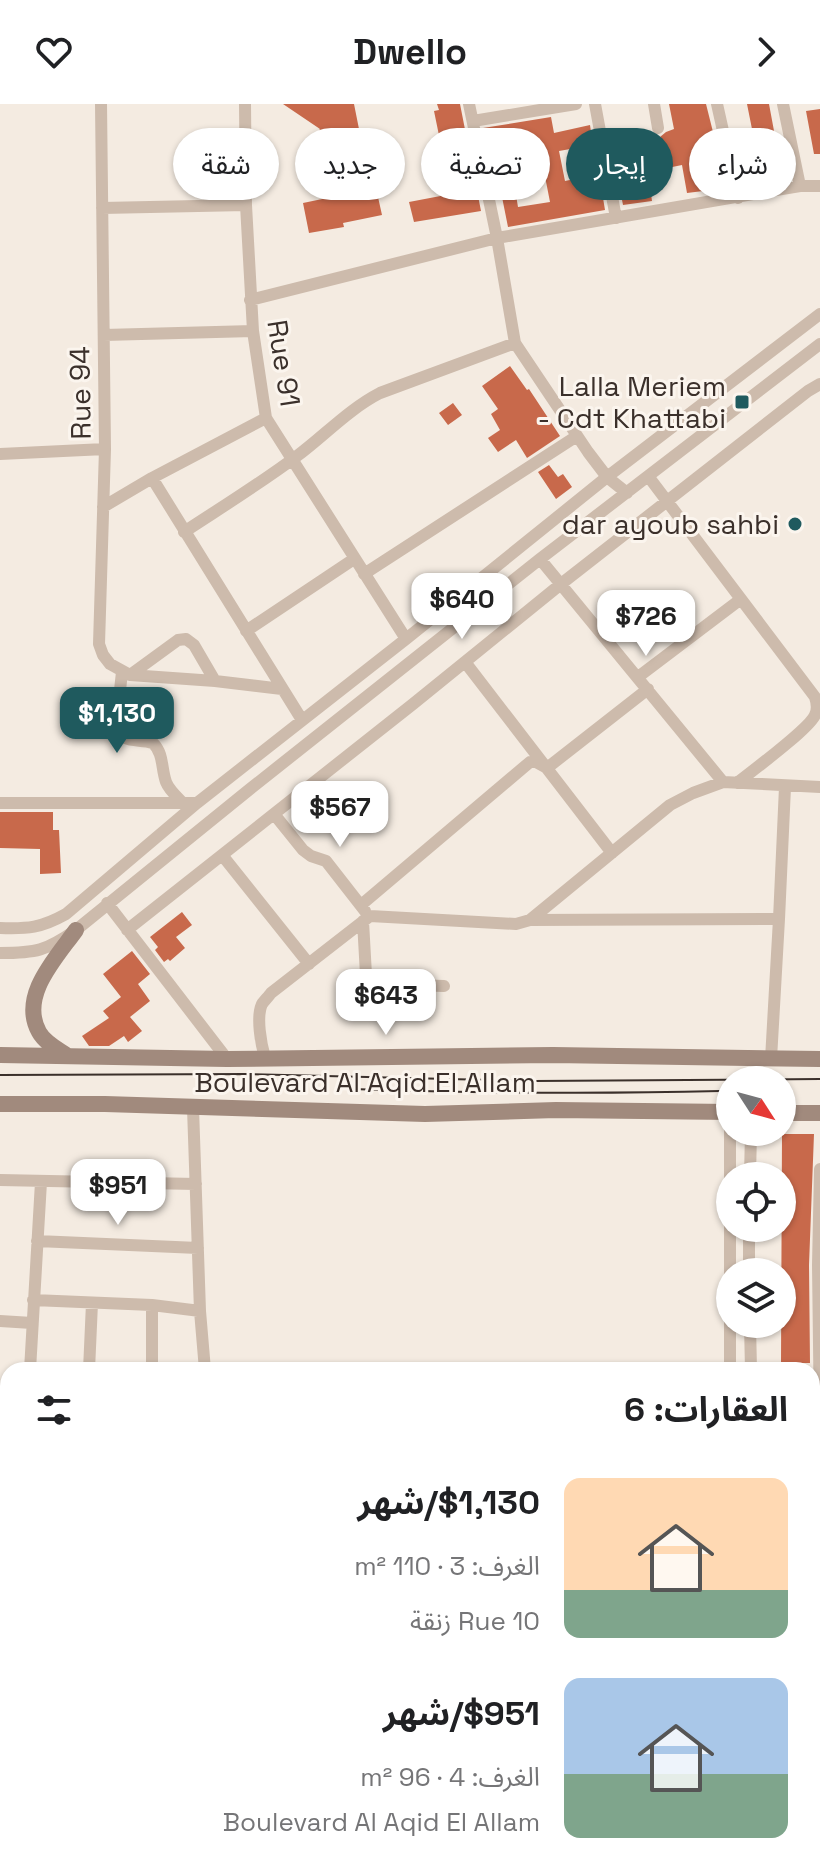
<!DOCTYPE html>
<html lang="ar">
<head>
<meta charset="utf-8">
<style>
  :root { --surface:#fff; --page:#f2f2f2; --text:#202124; --muted:#757577; --accent:#1f5a5e }
  body { margin:0; font-family:"Space Grotesk","Noto Sans Arabic",sans-serif; background:var(--page); color:var(--text); direction:rtl; height:100vh; display:flex; flex-direction:column; font-size:30px; white-space:nowrap }
  * { box-sizing:border-box; margin:0 }
  p { font-size:26px; color:var(--muted) }
  .icon { flex:none; width:44px; height:44px; fill:none; stroke:currentColor; stroke-width:2; stroke-linecap:round; stroke-linejoin:round }
  .map { position:relative; flex:1; overflow:hidden; direction:ltr }
  .drawer { position:absolute; left:0px; top:1258px; width:820px; height:512px; display:flex; flex-direction:column; background:var(--surface); border-radius:24px 24px 0 0; box-shadow:0 2px 6px #0004; direction:rtl }
  .drawer>* { flex:none }
  .guide { position:absolute; left:24px; top:24px; width:772px; height:72px; direction:rtl; display:flex; gap:16px }
  .needle { width:52px; rotate:126deg }
  .controls { position:absolute; left:716px; top:962px; display:grid; gap:16px }
  .controls a { display:grid; place-items:center; width:80px; height:80px; border-radius:50%; background:var(--surface); box-shadow:0 2px 6px #0004; font-size:40px }
  .price { position:absolute; translate:-50% -68px; padding:0 18px; border-radius:16px; background:#fff; color:#222; font-size:26px; line-height:52px; filter:drop-shadow(0 2px 4px #0008) }
  .price::after { content:''; position:absolute; left:50%; top:48px; width:24px; height:18px; margin-left:-12px; background:inherit; clip-path:polygon(0 0,100% 0,50% 100%) }
  .price.current { background:var(--accent); color:#fff }
  ul { padding:0; list-style:none }
  li { display:flex; align-items:center; gap:24px; height:200px; padding:0 32px }
  li span { display:grid; place-items:center; flex:none; width:224px; height:160px; border-radius:16px; color:#555 }
  li>.icon { margin-inline-start:auto }
  span .icon { width:96px; height:96px; fill:#fffc; stroke-width:1 }
  li b { font-size:34px }
  h2 { display:flex; justify-content:space-between; align-items:center; height:96px; padding:0 32px; font-size:34px }
  .chip { padding:0 28px; border-radius:36px; background:var(--surface); box-shadow:0 2px 6px #0004; font-size:28px; line-height:72px }
  .chip.current { background:var(--accent); color:#fff }
  header { display:flex; justify-content:space-between; align-items:center; height:104px; padding:0 32px; background:var(--surface); font-size:36px; font-weight:800 }
  .map>svg:first-child { display:block }
  .building { fill:#c8694b }
  .lines { fill:none; stroke-linecap:round; stroke-linejoin:round }
  .lane { stroke:#cdbbac; stroke-width:6 }
  .street { stroke:#cdbbac; stroke-width:12 }
  .secondary { stroke:#a18a7d; stroke-width:16 }
  .tram { stroke:#3b302b; stroke-width:2 }
  .poi-dot { fill:#1f5a5e; stroke:#fbf5ee; stroke-width:3 }
  .labels { text-anchor:middle; dominant-baseline:central; stroke-width:6; stroke-linejoin:round; paint-order:stroke }
  .street-label { font-size:28px; fill:#3b302b; stroke:#fbf5ee }
  .poi-label { font-size:28px; fill:#3b302b; stroke:#fbf5ee; text-anchor:end }
</style>
</head>
<body>
<header><svg class="icon" aria-label="forward" viewBox="0 0 24 24"><path d="M9 5l7 7-7 7"/></svg>Dwello<svg class="icon" aria-label="heart" viewBox="0 0 24 24"><path d="M12 20l-8-8c-3-5 5-10 8-4 3-6 11-1 8 4z"/></svg></header>
<div class="map">
<svg width="820" height="1770" viewBox="0 0 820 1770">
  <rect width="100%" height="100%" fill="#f4ebe1"/>
  <!-- building -->
  <path class="building" d="M283,0H354L360,30H364L382,111L343,119L344,123L309,129L303,99L356,88L346,41L332,60L316,49L324,37L316,32L320,25Z
    M437,0H460L481,107L414,118L409,98L451,90L434,7L439,6Z
    M669,0H706L727,84L687,89L682,61L648,68L652,97L623,101L611,40L653,31L660,33L666,28L674,25Z
    M747,0H769L777,43H773L774,48L764,50L767,62L741,67L735,39L754,35Z
    M820,5V50H814L806,7Z
    M551,13L554,29L590,21L593,41L559,47L565,77L599,70L605,106L508,123L501,88L515,85L518,103L550,98L540,47L490,57L483,24Z
    M510,262L527,286L529,285L560,332L527,354L516,336L498,348L488,334L500,326L491,310L498,305L482,282Z
    M453,299L462,311L448,321L439,309Z
    M549,361L558,373L563,370L572,383L556,395L538,368Z
    M0,708H53V726H59L61,769L40,770V745L0,744Z
    M182,808L192,821L176,833L185,844L170,857L168,855L164,858L155,846L158,843L150,833Z
    M132,847L150,870L138,880L150,897L130,913L142,927L128,938L124,932L109,942H89L82,932L109,914L103,907L121,893L103,870Z
    M782,1030H814L809,1161L810,1259H781Z"/>
  <g class="lines">
    <!-- lane -->
    <path class="lane" d="M298,1762L403,1767L409,1770
      M289,1770V1767L297,1762"/>
    <!-- street -->
    <path class="street" d="M101,0L105,345L99,540L103,551L110,560L130,571L215,577L282,585
      M245,0L246,101L253,227L266,314L406,535
      M469,0L497,134L515,239L588,348L607,373L627,389
      M595,0L616,114
      M654,0L658,24
      M717,0L738,94
      M783,0L800,82
      M473,17L576,0
      M102,104L246,101
      M250,196L497,134L800,82H820
      M104,231L253,227
      M0,350L105,345
      M648,372L815,593C817,599 818,605 815,611C809,625 752,667 737,679
      M152,374L302,616
      M103,403L152,374L266,314
      M184,428C222,403 261,379 297,352C325,331 349,305 380,289L515,239
      M540,455L723,678
      M364,470L577,332
      M246,527L354,455
      M465,558L612,749
      M122,568L116,623C123,641 137,634 153,639C164,650 161,664 166,678C169,686 177,693 183,699
      M130,571L178,536L186,535L194,541L215,577
      M638,573L741,495
      M0,699H197
      M274,710L303,746L311,752L326,757L365,807
      M222,751L309,860
      M107,799L227,955
      M361,801L530,658H536L547,664L648,585
      M530,816L779,815L785,683
      M363,817L366,871L372,878L380,880L444,882
      M0,824C28,825 41,824 66,810L197,699L406,535L607,373L820,210
      M127,826L413,600L561,480L808,287L820,280
      M0,849C36,849 46,847 76,826L250,685L540,455L820,240
      M265,954C261,940 256,913 262,900C264,897 269,892 271,889L370,812L516,820L530,816L670,701L693,689L723,678L820,683
      M771,955L779,815
      M193,1004L200,1207L205,1266
      M730,1008V1266
      M750,1072L751,1028
      M0,1076L196,1080
      M37,1137L198,1144
      M749,1168V1124
      M33,1196L152,1201L200,1207
      M152,1201V1266
      M0,1217L32,1219
      M750,1220L751,1266
      M30,1266L41,1078
      M89,1266L92,1199
      M0,1350L8,1351
      M0,1498H8
      M817,1554L820,1319L818,1161L820,1065
      M0,1679H8
      M157,1762L158,1770
      M481,1762V1770
      M97,1770L98,1762
      M223,1770V1762
      M350,1770V1762
      M549,1770V1762
      M730,1770L731,1762
      M754,1770V1762"/>
    <!-- secondary -->
    <path class="secondary" d="M0,951L227,955L553,951L820,955
      M68,952C58,945 45,939 39,928C19,892 56,854 76,826
      M0,1000H105L425,1010L556,1006L730,1008
      M782,1009H820"/>
    <!-- tram -->
    <path class="tram" d="M0,971L246,970L534,977L820,975
      M352,985C475,989 597,990 720,987"/>
  </g>
  <!-- markers -->
  <g class="poi-dot">
    <rect x="734" y="290" width="16" height="16" rx="4"/>
    <circle cx="795" cy="420" r="8"/>
  </g>
  <g class="labels">
    <!-- street labels -->
    <g class="street-label">
      <text transform="translate(284 259) rotate(81)">Rue 91</text>
      <text transform="translate(80 289) rotate(-91)">Rue 94</text>
      <text x="365" y="978">Boulevard Al Aqid El Allam</text>
    </g>
    <!-- poi labels -->
    <g class="poi-label">
      <text x="726" y="282">Lalla Meriem<tspan x="726" dy="32">- Cdt Khattabi</tspan></text>
      <text x="779" y="420">dar ayoub sahbi</text>
    </g>
  </g>
</svg>
<div class="controls">
<a><svg class="needle" viewBox="-14 -14 28 28"><path d="M0-13l5 13h-10z" fill="#e53935"/><path d="M0 13l5-13h-10z" fill="#757577"/></svg></a>
<a><svg class="icon" aria-label="locate" viewBox="0 0 24 24"><circle cx="12" cy="12" r="6"/><path d="M12 2v4M12 18v4M2 12h4M18 12h4"/></svg></a>
<a><svg class="icon" aria-label="layers" viewBox="0 0 24 24"><path d="M12 4l9 5-9 5-9-5zM3 14l9 5 9-5"/></svg></a>
</div>
<b class="price" style="left:462px;top:537px">$640</b>
<b class="price" style="left:646px;top:554px">$726</b>
<b class="price current" style="left:117px;top:651px">$1,130</b>
<b class="price" style="left:340px;top:745px">$567</b>
<b class="price" style="left:386px;top:933px">$643</b>
<b class="price" style="left:118px;top:1123px">$951</b>
<div class="guide">
<a class="chip">شراء</a>
<a class="chip current">إيجار</a>
<a class="chip">تصفية</a>
<a class="chip">جديد</a>
<a class="chip">شقة</a>
</div>
<section class="drawer">
<h2>العقارات: 6<svg class="icon" aria-label="filters" viewBox="0 0 24 24"><path d="M4 7h16M4 17h16"/><circle cx="9" cy="7" r="2"/><circle cx="15" cy="17" r="2"/></svg></h2>
<ul>
<li><span style="background:linear-gradient(#ffd9b3 70%,#7fa58c 0)"><svg class="icon" aria-label="home" viewBox="0 0 24 24"><path d="M3 11l9-7 9 7M6 9v11h12V9"/></svg></span><div><b>$1,130/شهر</b><p>الغرف: 3 · 110 m²</p><p>Rue 10 زنقة</p></div></li>
<li><span style="background:linear-gradient(#a9c7e8 60%,#7fa58c 0)"><svg class="icon" aria-label="home" viewBox="0 0 24 24"><path d="M3 11l9-7 9 7M6 9v11h12V9"/></svg></span><div><b>$951/شهر</b><p>الغرف: 4 · 96 m²</p><p>Boulevard Al Aqid El Allam</p></div></li>
</ul>
</section>
</div>
</body>
</html>
